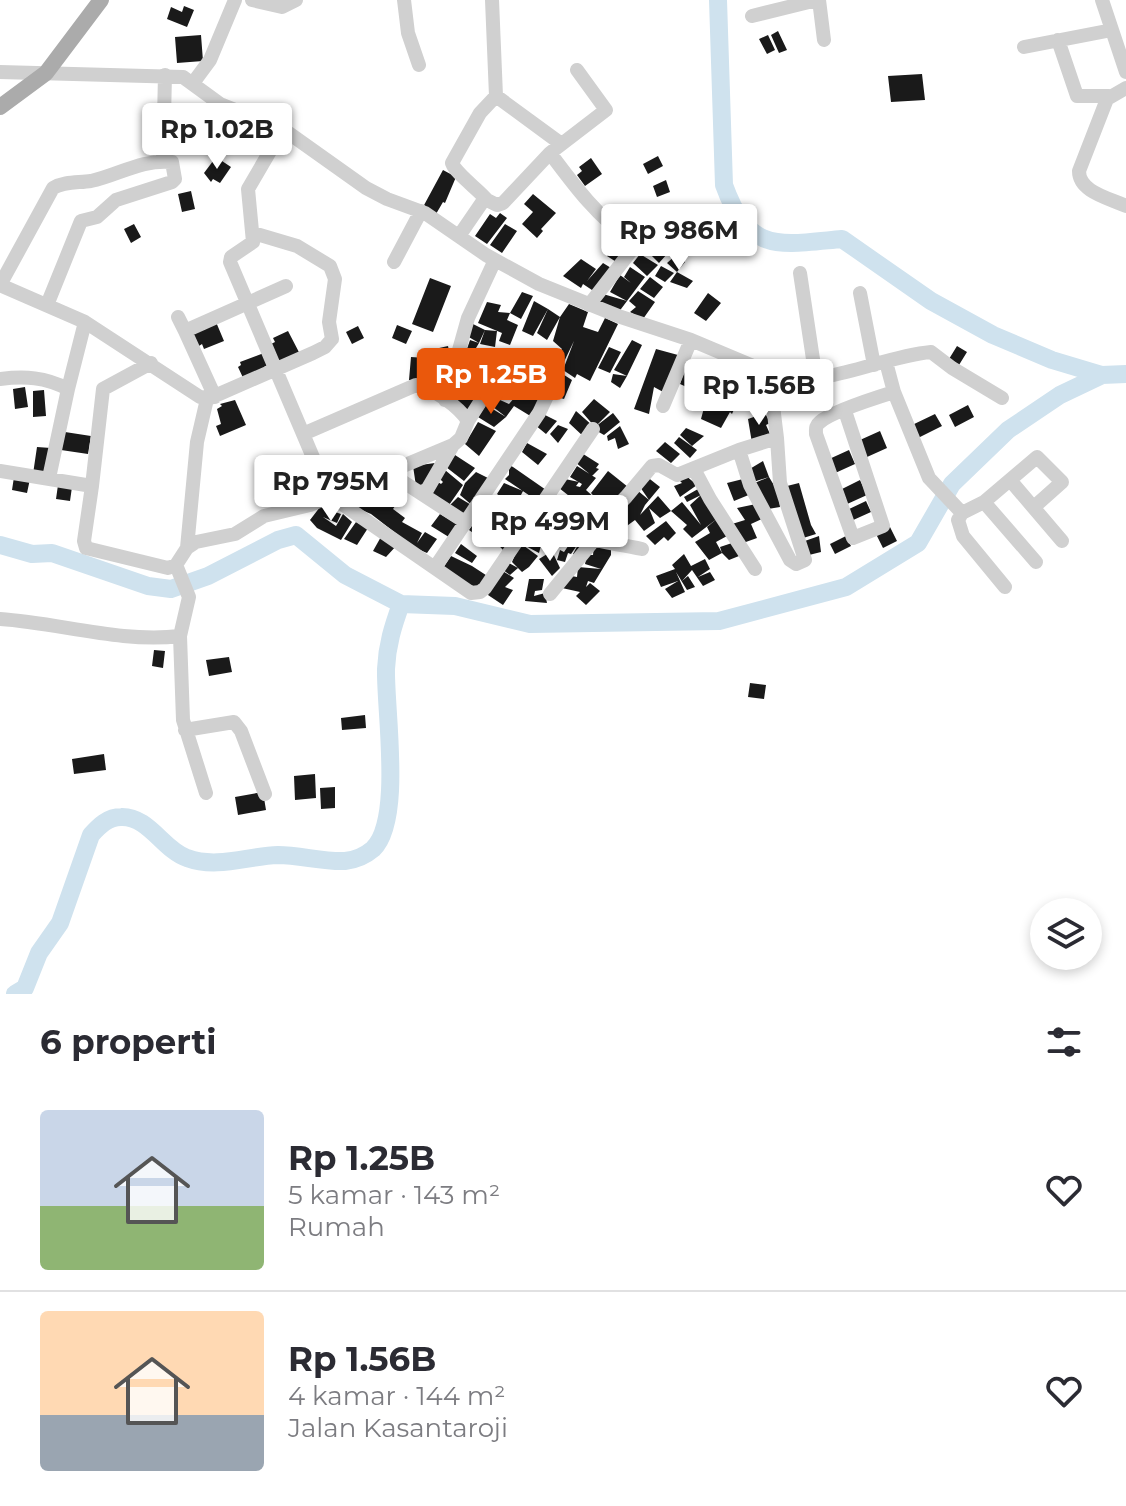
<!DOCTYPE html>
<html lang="id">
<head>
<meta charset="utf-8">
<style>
  :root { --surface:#fff; --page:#f7f7f7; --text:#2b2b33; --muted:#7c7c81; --line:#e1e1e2; --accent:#ea580c }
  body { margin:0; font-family:Montserrat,sans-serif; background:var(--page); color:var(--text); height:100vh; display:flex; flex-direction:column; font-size:30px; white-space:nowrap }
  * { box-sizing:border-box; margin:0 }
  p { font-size:26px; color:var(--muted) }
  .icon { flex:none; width:44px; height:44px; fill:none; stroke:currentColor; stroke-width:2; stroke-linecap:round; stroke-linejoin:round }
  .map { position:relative; height:994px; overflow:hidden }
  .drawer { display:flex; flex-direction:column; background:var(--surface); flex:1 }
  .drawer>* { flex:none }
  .tools { position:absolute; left:1030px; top:898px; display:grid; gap:16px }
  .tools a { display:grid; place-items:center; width:72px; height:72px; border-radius:50%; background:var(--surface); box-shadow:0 4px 12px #0003; font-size:40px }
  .price { position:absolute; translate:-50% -68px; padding:0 18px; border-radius:8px; background:#fff; color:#222; font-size:26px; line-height:52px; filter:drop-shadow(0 2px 4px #0008) }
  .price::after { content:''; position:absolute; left:50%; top:48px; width:24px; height:18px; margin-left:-12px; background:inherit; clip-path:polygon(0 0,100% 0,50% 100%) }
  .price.on { background:var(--accent); color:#fff }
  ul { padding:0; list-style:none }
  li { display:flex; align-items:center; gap:24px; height:200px; padding:0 40px }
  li+li { border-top:2px solid var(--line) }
  li span { display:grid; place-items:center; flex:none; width:224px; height:160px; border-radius:8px; color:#555 }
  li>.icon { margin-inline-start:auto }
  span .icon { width:96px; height:96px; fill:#fffc; stroke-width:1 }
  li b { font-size:34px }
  h2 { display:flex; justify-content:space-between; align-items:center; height:96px; padding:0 40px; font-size:34px }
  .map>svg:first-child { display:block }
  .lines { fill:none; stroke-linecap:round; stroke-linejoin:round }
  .river { stroke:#cfe2ee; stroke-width:18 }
  .building { fill:#1a1a1a }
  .minor { stroke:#d0d0d0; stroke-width:14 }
  .major { stroke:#ababab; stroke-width:16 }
</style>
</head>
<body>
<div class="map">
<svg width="1126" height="994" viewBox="0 0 1126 994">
  <rect width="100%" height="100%" fill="#fff"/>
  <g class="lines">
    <!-- river -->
    <path class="river" d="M718,0L724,185C749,254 778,245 842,239L931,301L993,335L1052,360L1102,375L1126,374
      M0,545L32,554L52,553L148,586L171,589L208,576L278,540L296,535L345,575L401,604L455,606L530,624L719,621L846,587L918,543L952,484L1008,430L1060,395L1102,375
      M15,994L25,988L39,953L60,923L91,835C99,826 108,817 121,817C149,816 163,850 187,858C217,869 248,856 278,855C300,855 323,862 345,861C355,860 366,855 373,849C403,820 385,710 386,669C387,645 393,626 401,604"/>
  </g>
  <!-- building -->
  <path class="building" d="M184,6L194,10L187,27L167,19L171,7L182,12Z
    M778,31L787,50L779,53L771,35Z
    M201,35L203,61L177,63L175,37Z
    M768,35L775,50L767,54L759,39Z
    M922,74L925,100L891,102L888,76Z
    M217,140L227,147L220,158L210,152Z
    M658,156L663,166L648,174L643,164Z
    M216,157L231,167L220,183L213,179L211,182L204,173Z
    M591,158L602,174L585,186L577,175L582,171L579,167Z
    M443,170L456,177L445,203L443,202L436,214L423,207Z
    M666,180L670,192L657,197L653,186Z
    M191,191L195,209L182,212L178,194Z
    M533,194L556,213L541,229L543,231L537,238L522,224L533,212L524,204Z
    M500,213L507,218L487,244L475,236L490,214L496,218Z
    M134,224L141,237L131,243L124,229Z
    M505,224L517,231L502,253L490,245Z
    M652,226L662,233L646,253L637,244L641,237L654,243L644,235Z
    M665,235L676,244L659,263L649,253Z
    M620,240L633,250L621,265L607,256Z
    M640,254L658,265L647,276L633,263Z
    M677,254L685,262L677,272L693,281L687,288L670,282L677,272L667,263Z
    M581,259L596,269L587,281L603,263L616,271L598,294L583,284L581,288L563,276Z
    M661,266L674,273L665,282L655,276Z
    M630,267L645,277L627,301L610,292L620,275L631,283L624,277Z
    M650,277L663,287L654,298L640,289Z
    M430,278L451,286L433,332L412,324Z
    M638,291L655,302L643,319L630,312L636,307L629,301Z
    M522,292L533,296L521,319L510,313Z
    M708,293L721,303L706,321L694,313Z
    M603,294L627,301L618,313L595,304Z
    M534,301L548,309L560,317L547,340L537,333L548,309L533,336L522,331Z
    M487,302L501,305L498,312L510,313L507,320L518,325L510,345L499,341L502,333L478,323Z
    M569,304L588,312L583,327L598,332L605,318L618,324L590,381L577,374L575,378L563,370L574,341L561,368L553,361L550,366L572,380L564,399L551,395L559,373L549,389L537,380L546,358L553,361L562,349L553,341L560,317Z
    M216,322L224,341L204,349L202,344L199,346L195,341L191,332Z
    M471,323L485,330L497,331L495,347L480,344L485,330L479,343L467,336Z
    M397,325L412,331L406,344L392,338Z
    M358,326L364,338L352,344L346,332Z
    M288,331L302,358L282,367L271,344L275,342L273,338Z
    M470,340L479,343L473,353L500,360L494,381L459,372L461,350L473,353L467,349Z
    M632,340L642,345L627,376L620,388L611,382L613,374L627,376L614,370Z
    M448,346L451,360L429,364L426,351Z
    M957,346L967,352L959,365L949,359Z
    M609,347L621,352L610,373L598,368Z
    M656,349L678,355L665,393L654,387L649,414L634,409Z
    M264,353L269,364L264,367L267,372L245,382L238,367L241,365L240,362Z
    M411,357L425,358L424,380H409Z
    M688,360L719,369L710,392L695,385L693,390L721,404L726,394L739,398L732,414L730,412L721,428L701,419L705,404L687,397L693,390L680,384Z
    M735,366L759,377L754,400L743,394L745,386L731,377Z
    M509,367L517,373L515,378L521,382L515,391L511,385L508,389L499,381Z
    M720,373L730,374L722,396L713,393Z
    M465,382L485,395L471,417L451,403Z
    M25,387L28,407L15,409L13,389Z
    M44,390L46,416L33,417V391Z
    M521,390L527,394L528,390L533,393L541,402L532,417L514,406L506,417L488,403L491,396L509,404Z
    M594,399L610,412L595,427L582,412Z
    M235,400L246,425L220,436L216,426L221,424L217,409L222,406L220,404Z
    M486,405L506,417L494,427L478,417Z
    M968,405L974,417L955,427L949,415Z
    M576,411L593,426L584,437L569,423Z
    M613,413L620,422L604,435L597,431L595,427Z
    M765,413L770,423L766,425L770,434L752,443L748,419Z
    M543,414L557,421L546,434L535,425Z
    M935,414L942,426L916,439L910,426Z
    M478,422L496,431L479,456L465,444Z
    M558,425L568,429L558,443L550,434Z
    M620,426L629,444L618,449L615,438L608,441L607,436Z
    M686,428L704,436L692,446L680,435Z
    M880,431L887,448L867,457L860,440Z
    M65,432L91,436L88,454L61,450Z
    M679,437L697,450L690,458L674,443Z
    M665,442L680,454L671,463L656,451Z
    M527,443L547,454L538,465L522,452Z
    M37,447L51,448L47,475L33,474Z
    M849,450L855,464L833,474L827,460Z
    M580,452L599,464L596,468L599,469L592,476L575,462Z
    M455,455L475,468L464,481L446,467Z
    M763,461L769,477L753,482L748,470Z
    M435,463L431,482L416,486L413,466Z
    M509,465L513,467L549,492L539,502L505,479L509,475Z
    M577,466L596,478L586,490L598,501L591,493L608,471L628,487L607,510L609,511L598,522L601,524L585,532L569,519L580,508L587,513L579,502L578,503L559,488L565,479L579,482L576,486L580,487L582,484L570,477Z
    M445,470L463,485L447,508L458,497L473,506L460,495L465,483L476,472L490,479L485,493L473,506L467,520L447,508L427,494L438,482L441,484L443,482L440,479Z
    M685,475L697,485L680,497L674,486L682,483L678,479Z
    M646,476L660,487L645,505L640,515L658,496L671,511L660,518L649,508L655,523L644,531L635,520L624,528L615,518L637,490L649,500L640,487Z
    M14,477L30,479L27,493L12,490Z
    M769,477L778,492L780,507L768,509L750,485Z
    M743,479L751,494L734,501L727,483Z
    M860,480L867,495L845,505L838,491Z
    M391,482L405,492L393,509L405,518L402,522L422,533L417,543L425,532L437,539L427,553L415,548L371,514L348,504L357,491L365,497L372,488L382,494Z
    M504,483L523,491L521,495L538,504L531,514L515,504L514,507L497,494Z
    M799,483L811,525L816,534L800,539L783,487Z
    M58,485L72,487L70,501L56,499Z
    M698,489L718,518L727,536L716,542L722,553L720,547L735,542L744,554L729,560L722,553L709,560L695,542L710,533L707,527L718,518L692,538L683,529L687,525L671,511L682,502L701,525L690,505L701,495L687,502L684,497Z
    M866,501L871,512L851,521L847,510Z
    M756,504L764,518L751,524L757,538L743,543L732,524L745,520L737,508Z
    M484,505L522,527L516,540L499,527L496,533L511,540L503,550L492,538L490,542L484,538L491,528L498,529L479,516Z
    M320,507L341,514L337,523L323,517L336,526L343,514L352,522L341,540L317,528L310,520Z
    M440,514L460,526L452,539L431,526Z
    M477,519L489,527L483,540L469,530Z
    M666,521L676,533L668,541L664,537L655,545L646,536Z
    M356,522L368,528L357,545L344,539Z
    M890,527L897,541L883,548L876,534Z
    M530,533L543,538L539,553L520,543Z
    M382,535L397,545L386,557L373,551Z
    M819,536L821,552L805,556L802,542Z
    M846,536L851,546L835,554L830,544Z
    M573,539L580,541L586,544L579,557L573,554L580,541L571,554L568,553L565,562L557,560L560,550L564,552Z
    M520,543L538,556L529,567L522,572L518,568L510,575L503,570L507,562L518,568L512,562Z
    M461,544L477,556L472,563L455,553Z
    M594,545L611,546V555L594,583L588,581L586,587L590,583L600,591L586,605L576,596L580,592L562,588L566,575L577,577L578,567L601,569L585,564L587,555H593Z
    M552,551L560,568L552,576L539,559Z
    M684,554L691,566L705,559L710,569L698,577L710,572L715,580L703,586L692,570L682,581L688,576L695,587L687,590L676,572L685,592L672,598L665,589L678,581L661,587L656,576L675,569L672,565Z
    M451,556L472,566L492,579L480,592L443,568Z
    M501,570L514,578L505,587L513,590L503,605L488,595Z
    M529,579H544L542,590L535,591L534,596L545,593L547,603L525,601Z
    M154,650L165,651L163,668L152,666Z
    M229,657L232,672L209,676L206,660Z
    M750,683L766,685L764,699L748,697Z
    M365,715L366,728L342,730L341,718Z
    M104,754L106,770L74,774L72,759Z
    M315,774L316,798L295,800L294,776Z
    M335,787V808L321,809L320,788Z
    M263,792L266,810L238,815L235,797Z"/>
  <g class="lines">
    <!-- minor -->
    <path class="minor" d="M252,0L282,7L296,0
      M404,0L408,33L419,65
      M492,0L496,96L560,143
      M819,0L824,40
      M1102,0L1126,72
      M752,16L817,0
      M1058,40L1077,96H1109
      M1024,47L1112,30
      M577,70L606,110L550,153C576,188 597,216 633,242L634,247L589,305
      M0,72L183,77L220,104L283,129L366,188L387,199L425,213L486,255L539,284L621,317L691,340L779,377C832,386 879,357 931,352L952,368L1002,398
      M193,83L210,60L235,0
      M1126,88L1107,99L1079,171C1079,192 1109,198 1126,206
      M283,129L248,189L253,242L231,257L230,262L329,495L471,593L480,592L485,588L593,429
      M163,161L165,75
      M487,200C478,189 456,174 452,163L480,113L496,96
      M459,236L483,201L487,200L497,205L503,203L550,153
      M394,262L421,211
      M800,273L816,379
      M0,285L85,322L200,397L210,398L313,353L325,347L332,339L329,322L335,279L330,266L297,246L253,233
      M0,285L53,188C65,181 78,183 91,181C119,175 141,159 172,162L175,179L172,182L116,200L97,217L81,221L47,305
      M860,293L874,365
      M178,317L185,331
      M886,362L894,392L929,478L962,513L958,520L963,536L1005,587
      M0,379C25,376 45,377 68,389L49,478
      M68,389L85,322
      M215,397L185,331L286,286
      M445,400L468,318L495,260
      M663,406L691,340
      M845,411L883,526L853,538L816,434C816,429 815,426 820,422C831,412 878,397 894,392
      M468,421L505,363
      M739,450L750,485L790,560L796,564L805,560L780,483L777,438
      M694,469L710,499L755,569
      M0,471L92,486L84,541L86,548L168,568L176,565L187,548L196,542L235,534L264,516L310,505L453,445L461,438L468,421C458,406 434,389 416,385L303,434
      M388,472L465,522
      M1010,480L1062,541
      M92,486L103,389L151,363
      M424,495L453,445
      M984,502L1036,562
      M536,512C570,541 600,540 642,549
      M962,513L984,502L1037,457L1062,482L1034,507
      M586,538L626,497L652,466L659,465L677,475L739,450L777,438L769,373
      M187,548L197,442L207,399
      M436,566L539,413L548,394
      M550,594L594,540
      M0,619C60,623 120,643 180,636L189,597L176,565
      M180,636L183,720L206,793
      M185,730L234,722L241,731L265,794"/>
    <!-- major -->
    <path class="major" d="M0,107L46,73L101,0"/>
  </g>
</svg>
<div class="tools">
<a><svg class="icon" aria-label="layers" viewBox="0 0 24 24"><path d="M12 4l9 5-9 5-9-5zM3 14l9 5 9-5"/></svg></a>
</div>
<b class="price" style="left:217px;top:171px">Rp 1.02B</b>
<b class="price" style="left:679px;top:272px">Rp 986M</b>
<b class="price on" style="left:491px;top:416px">Rp 1.25B</b>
<b class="price" style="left:759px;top:427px">Rp 1.56B</b>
<b class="price" style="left:331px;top:523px">Rp 795M</b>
<b class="price" style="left:550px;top:563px">Rp 499M</b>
</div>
<section class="drawer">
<h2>6 properti<svg class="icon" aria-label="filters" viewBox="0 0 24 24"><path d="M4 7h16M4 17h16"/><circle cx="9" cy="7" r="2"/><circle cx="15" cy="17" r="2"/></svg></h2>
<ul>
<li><span style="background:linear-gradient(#c9d6e8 60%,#8fb573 0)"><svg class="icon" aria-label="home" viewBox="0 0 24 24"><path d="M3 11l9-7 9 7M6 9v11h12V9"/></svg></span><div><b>Rp 1.25B</b><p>5 kamar · 143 m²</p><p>Rumah</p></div><svg class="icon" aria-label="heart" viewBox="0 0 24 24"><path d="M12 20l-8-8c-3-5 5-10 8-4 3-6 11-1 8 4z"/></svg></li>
<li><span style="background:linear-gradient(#ffd9b3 65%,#9aa5b1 0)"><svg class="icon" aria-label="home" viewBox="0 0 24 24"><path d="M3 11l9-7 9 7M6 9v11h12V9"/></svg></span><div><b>Rp 1.56B</b><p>4 kamar · 144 m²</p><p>Jalan Kasantaroji</p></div><svg class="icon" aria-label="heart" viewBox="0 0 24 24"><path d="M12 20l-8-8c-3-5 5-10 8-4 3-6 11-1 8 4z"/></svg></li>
</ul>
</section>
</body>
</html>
